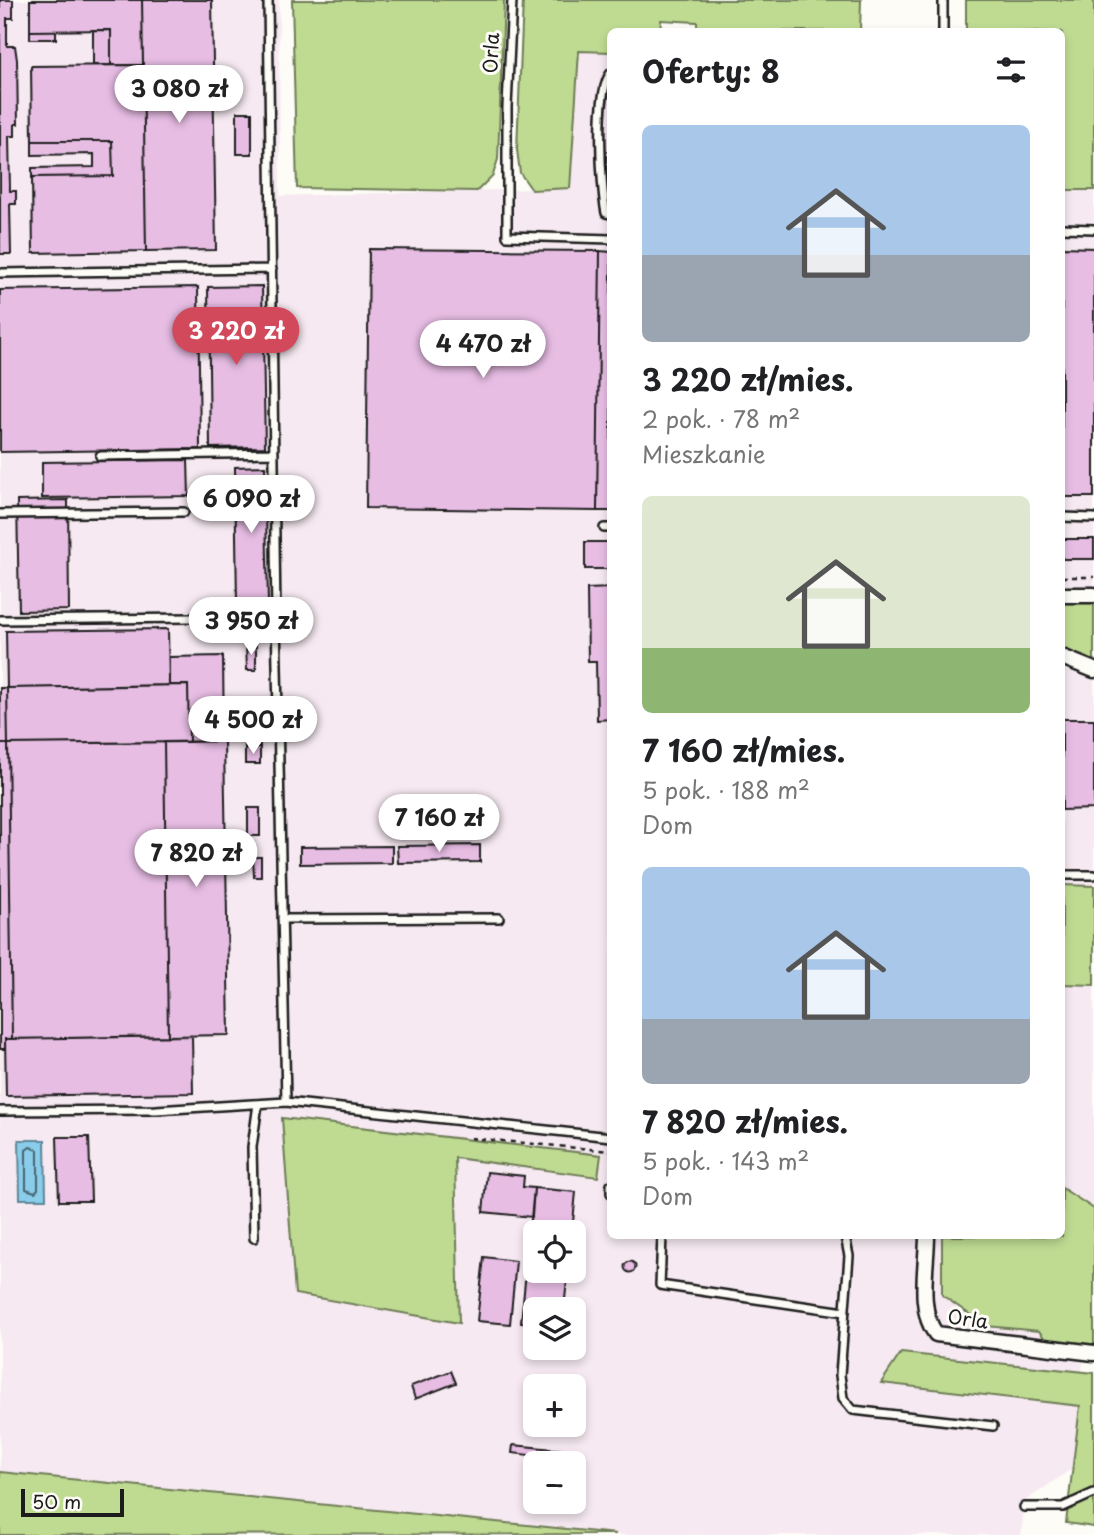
<!DOCTYPE html>
<html lang="pl">
<head>
<meta charset="utf-8">
<style>
  :root { --surface:#fff; --page:#f6f6f6; --text:#202124; --muted:#757577; --accent:#d1495b }
  body { margin:0; font-family:"Playpen Sans",sans-serif; background:var(--page); color:var(--text); height:100vh; display:flex; flex-direction:column; font-size:26px; white-space:nowrap }
  * { box-sizing:border-box; margin:0 }
  p { font-size:23px; color:var(--muted) }
  .icon { flex:none; width:38px; height:38px; fill:none; stroke:currentColor; stroke-width:2; stroke-linecap:round; stroke-linejoin:round }
  .map { position:relative; flex:1; overflow:hidden }
  .panel { position:absolute; left:607px; top:28px; width:458px; height:1211px; display:flex; flex-direction:column; background:var(--surface); border-radius:10px; box-shadow:0 4px 10px #0003 }
  .panel>* { flex:none }
  .buttons { position:absolute; left:523px; top:1220px; display:grid; gap:14px }
  .buttons a { display:grid; place-items:center; width:63px; height:63px; border-radius:10px; background:var(--surface); box-shadow:0 4px 10px #0003; font-size:35px }
  .scale { position:absolute; left:21px; bottom:18px; width:103px; box-sizing:border-box; padding-left:7px; border:4px solid #1c1c1c; border-top:0; font-size:19px; line-height:24px; white-space:nowrap; color:#1c1c1c; -webkit-text-stroke:5px #fdfcf7; paint-order:stroke }
  .price { position:absolute; translate:-50% -60px; padding:0 16px; border-radius:24px; background:#fff; color:#222; font-size:23px; line-height:46px; filter:drop-shadow(0 2px 4px #0008) }
  .price::after { content:''; position:absolute; left:50%; top:42px; width:21px; height:16px; margin-left:-10px; background:inherit; clip-path:polygon(0 0,100% 0,50% 100%) }
  .price.on { background:var(--accent); color:#fff }
  ul { padding:0; list-style:none }
  li { display:grid; align-content:center; gap:14px; height:371px; padding:0 35px }
  li span { display:grid; place-items:center; height:217px; border-radius:10px; color:#555 }
  li>.icon { margin-inline-start:auto }
  span .icon { width:126px; height:126px; fill:#fffc; stroke-width:1 }
  li b { font-size:30px }
  h2 { display:flex; justify-content:space-between; align-items:center; height:84px; padding:0 35px; font-size:30px }
  .map>svg:first-child { display:block }
  .built { fill:#f6e9f1; fill-rule:evenodd }
  .green { fill:#bfdb92; stroke:#6e7c57; stroke-width:2 }
  .water { fill:#89cdea; stroke:#5d8698; stroke-width:2 }
  .lines { fill:none; stroke-linecap:round; stroke-linejoin:round }
  .shore { stroke:#48636e; stroke-width:2 }
  .building { fill:#e7bde4; stroke:#1c1c1c; stroke-width:2 }
  .lane-casing { stroke:#1c1c1c; stroke-width:12 }
  .street-casing { stroke:#1c1c1c; stroke-width:19 }
  .path { stroke:#1c1c1c; stroke-width:2.5; stroke-dasharray:5 5; stroke-linecap:butt }
  .lane { stroke:#fdfcf7; stroke-width:7 }
  .street { stroke:#fdfcf7; stroke-width:14 }
  .labels { text-anchor:middle; dominant-baseline:central; stroke-width:6; stroke-linejoin:round; paint-order:stroke }
  .street-label { font-size:19px; fill:#1c1c1c; stroke:#fdfcf7 }
</style>
</head>
<body>
<div class="map">
<svg width="1094" height="1535" viewBox="0 0 1094 1535">
  <rect width="100%" height="100%" fill="#fdfcf7"/>
  <filter id="ink" filterUnits="userSpaceOnUse"><feTurbulence type="fractalNoise" baseFrequency=".0143" numOctaves="2"/><feDisplacementMap in="SourceGraphic" scale="14" xChannelSelector="R" yChannelSelector="G"/><feConvolveMatrix kernelMatrix="1 2 1 2 8 2 1 2 1" color-interpolation-filters="sRGB"/></filter>
  <g filter="url(#ink)">
    <!-- built -->
    <path class="built" d="M0,0H279L280,196L570,188L579,51L611,52V1236H1062V984L1094,985V1329L1086,1328L1073,1468L1025,1501L1021,1535H623L0,1472ZM536,1232H574V1270H536ZM536,1309H574V1348H536ZM536,1386H574V1424H536ZM536,1463H574V1502H536Z
      M1062,190H1094V886L1062,885Z"/>
    <!-- green -->
    <path class="green" d="M292,0H504L498,159L493,175L477,191L297,188Z
      M523,0H861L860,31H697V22L661,20L660,31L611,32V52L579,51L570,188L532,190L520,173L517,150Z
      M966,0H1094V190H1062V32L966,31Z
      M1062,602L1094,603V663L1062,650Z
      M1062,885L1094,886V985L1062,984Z
      M282,1118L601,1155L598,1177L455,1158L459,1323L295,1294Z
      M1062,1188L1094,1209V1347L1048,1343L1039,1331L986,1326L942,1295V1236H1062Z
      M901,1353L1094,1373V1527L1066,1523L1080,1406L881,1383Z
      M0,1472L616,1534L0,1535Z"/>
    <!-- water -->
    <path class="water" d="M19,1140H45L46,1199H20Z"/>
    <g class="lines">
      <!-- shore -->
      <path class="shore" d="M30,1147L38,1150V1189L35,1192L26,1189V1150Z"/>
    </g>
    <!-- building -->
    <path class="building" d="M0,0H13V18H7V46H15L17,60L18,124H15V136H9L10,191H16V204H10L11,254H0Z
      M30,0H142L143,65H111V30L30,31Z
      M142,0H212L216,250L146,251Z
      M93,30H111V65H93Z
      M30,31H56V39H30Z
      M143,65L146,251L33,253L32,177L113,176L112,141H32L31,66Z
      M237,112H252V154H237Z
      M32,141H112L113,176L32,177V168L94,167V154L32,155Z
      M1062,247L1094,248V497H1062Z
      M369,249L600,251L597,511L366,508Z
      M600,251L611,252V511H597Z
      M262,286L265,447L210,448L208,287Z
      M198,287L200,449L0,452V290Z
      M188,460L189,496L42,498V462Z
      M265,466L268,603L237,604L235,467Z
      M68,500L69,610L19,611L17,501Z
      M1062,539H1094V559H1062Z
      M585,542H611L610,569H585Z
      M610,588L611,719L597,720L596,662H588L587,589Z
      M168,629L169,685L7,688L6,631Z
      M246,644H256V670H247Z
      M223,656L224,741L189,742L188,685H169V657Z
      M188,685L189,742L8,744L7,688Z
      M0,688H7L8,744H0Z
      M1062,719H1094V809L1062,810Z
      M245,735H259L260,747L245,748Z
      M224,741L229,1035L168,1036L164,742Z
      M164,742L168,1036L12,1039L8,744Z
      M0,744H8L12,1039H5V1049H0Z
      M260,747V764H245V748Z
      M248,808H260V836H248Z
      M480,845V862L398,863L397,846Z
      M392,846V863L300,864V847Z
      M253,857H261V877H254Z
      M192,1036L193,1093L6,1096L5,1039Z
      M57,1137H89L91,1201H59Z
      M487,1172L524,1176L523,1187L534,1188L532,1217L483,1212Z
      M534,1188L576,1192L572,1232H536V1270H568L564,1309H536V1325L521,1323Z
      M484,1257L516,1261L510,1324L477,1321Z
      M624.5 1267a5.5 5.5 0 1 1 11 0a5.5 5.5 0 1 1-11 0Z
      M574,1344L581,1345L579,1357L563,1355L564,1348H574Z
      M451,1371L456,1383L415,1399L411,1386Z
      M513,1445L563,1450L562,1459L512,1453Z"/>
    <g class="lines">
      <!-- lane casing -->
      <g class="lane-casing">
        <path id="lane" d="M268,0L276,617
          M512,0L507,107V236L611,239
          M943,32V0
          M611,73C595,90 601,189 606,213L611,214
          M1062,228L1094,229
          M0,273L272,269
          M100,456L274,453
          M0,514L184,512
          M1062,517L1094,518
          M604,528H611
          M0,620L276,617L286,1102L156,1110L0,1111
          M1062,875H1094
          M282,919L499,918
          M286,1102L611,1137
          M611,1185V1193
          M662,1236L660,1285L845,1312
          M845,1236L849,1256L840,1375L843,1398L853,1410L993,1426
          M254,1238L252,1147L258,1104
          M1024,1507H1063L1094,1493"/>
      </g>
      <!-- street casing -->
      <g class="street-casing">
        <path id="street" d="M1062,595H1094
          M1062,657L1094,670
          M927,1236C927,1265 917,1310 936,1334L1094,1353"/>
      </g>
      <!-- path -->
      <path class="path" d="M1062,577H1094
        M470,1138L611,1151"/>
      <!-- lane -->
      <use href="#lane" class="lane"/>
      <!-- street -->
      <use href="#street" class="street"/>
    </g>
  </g>
  <g class="labels">
    <!-- street labels -->
    <g class="street-label">
      <text transform="translate(490 53) rotate(-87)">Orla</text>
      <text transform="translate(968 1318) rotate(8)">Orla</text>
    </g>
  </g>
</svg>
<div class="buttons">
<a><svg class="icon" aria-label="locate" viewBox="0 0 24 24"><circle cx="12" cy="12" r="6"/><path d="M12 2v4M12 18v4M2 12h4M18 12h4"/></svg></a>
<a><svg class="icon" aria-label="layers" viewBox="0 0 24 24"><path d="M12 4l9 5-9 5-9-5zM3 14l9 5 9-5"/></svg></a>
<a>+</a>
<a>−</a>
</div>
<div class="scale">50 m</div>
<b class="price" style="left:179px;top:125px">3 080 zł</b>
<b class="price on" style="left:236px;top:367px">3 220 zł</b>
<b class="price" style="left:483px;top:380px">4 470 zł</b>
<b class="price" style="left:251px;top:535px">6 090 zł</b>
<b class="price" style="left:251px;top:657px">3 950 zł</b>
<b class="price" style="left:253px;top:756px">4 500 zł</b>
<b class="price" style="left:439px;top:854px">7 160 zł</b>
<b class="price" style="left:196px;top:889px">7 820 zł</b>
<section class="panel">
<h2>Oferty: 8<svg class="icon" aria-label="filters" viewBox="0 0 24 24"><path d="M4 7h16M4 17h16"/><circle cx="9" cy="7" r="2"/><circle cx="15" cy="17" r="2"/></svg></h2>
<ul>
<li><span style="background:linear-gradient(#a9c7e8 60%,#9aa5b1 0)"><svg class="icon" aria-label="home" viewBox="0 0 24 24"><path d="M3 11l9-7 9 7M6 9v11h12V9"/></svg></span><div><b>3 220 zł/mies.</b><p>2 pok. · 78 m²</p><p>Mieszkanie</p></div></li>
<li><span style="background:linear-gradient(#dfe7d0 70%,#8fb573 0)"><svg class="icon" aria-label="home" viewBox="0 0 24 24"><path d="M3 11l9-7 9 7M6 9v11h12V9"/></svg></span><div><b>7 160 zł/mies.</b><p>5 pok. · 188 m²</p><p>Dom</p></div></li>
<li><span style="background:linear-gradient(#a9c7e8 70%,#9aa5b1 0)"><svg class="icon" aria-label="home" viewBox="0 0 24 24"><path d="M3 11l9-7 9 7M6 9v11h12V9"/></svg></span><div><b>7 820 zł/mies.</b><p>5 pok. · 143 m²</p><p>Dom</p></div></li>
</ul>
</section>
</div>
</body>
</html>
